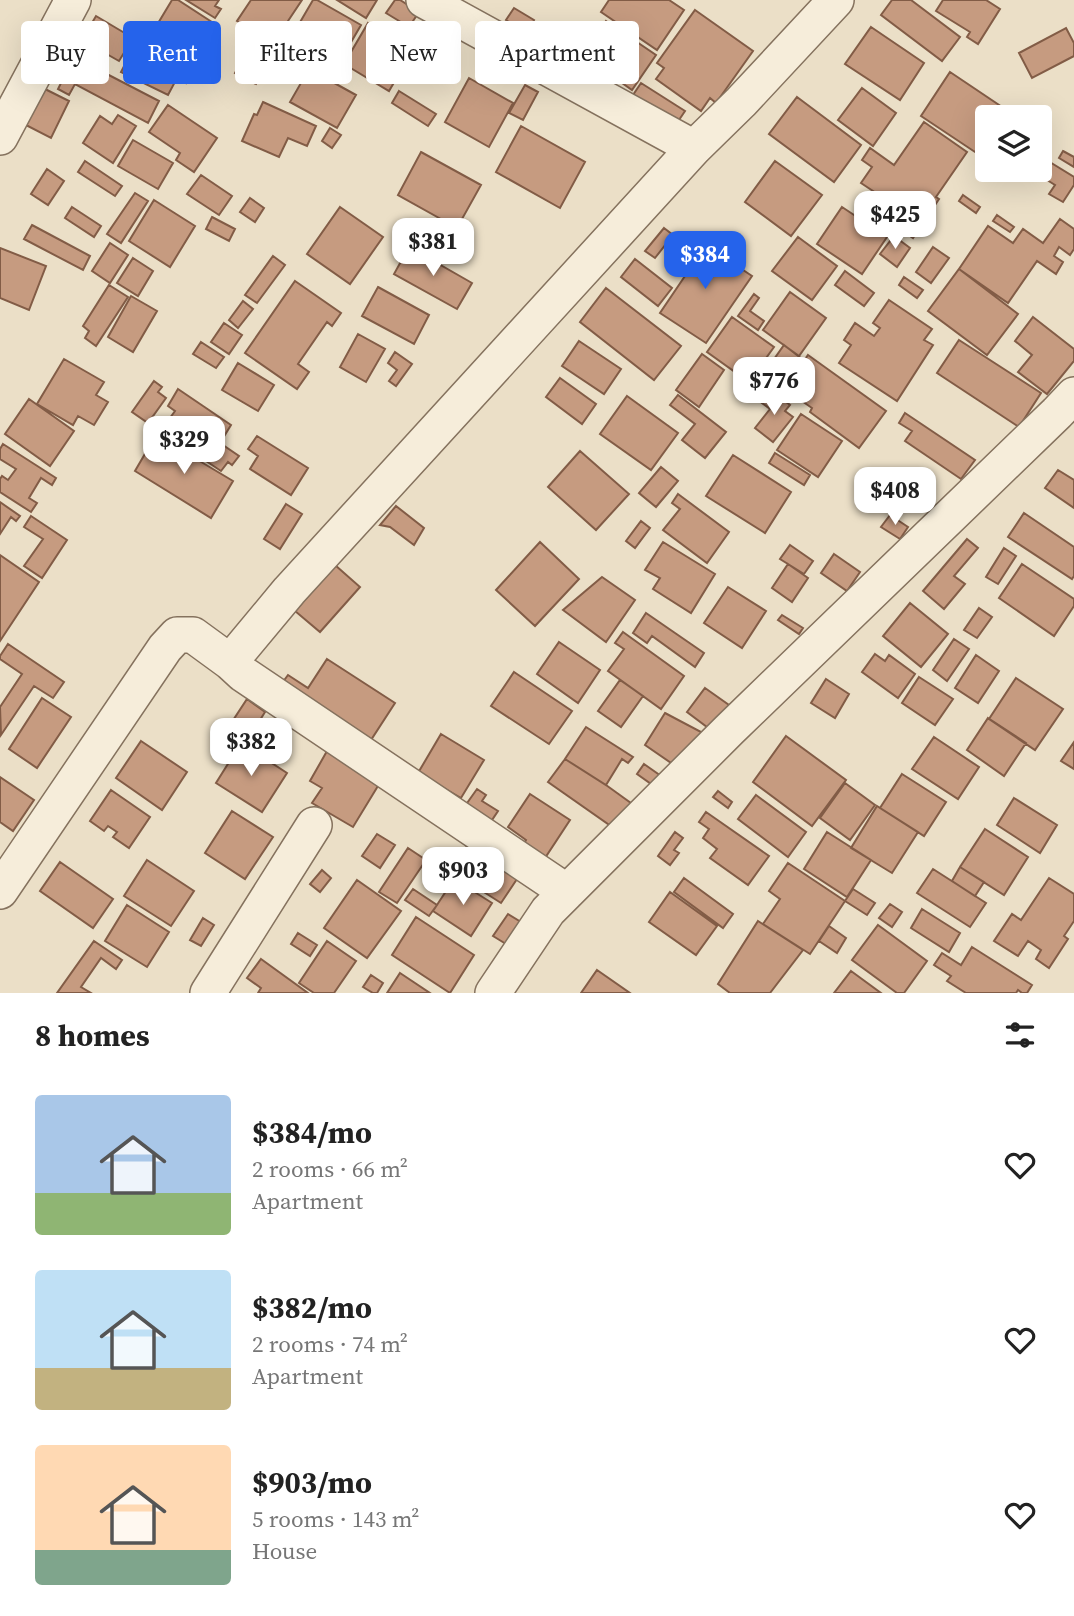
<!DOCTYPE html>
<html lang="en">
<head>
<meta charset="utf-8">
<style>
  :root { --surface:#fff; --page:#f2f2f2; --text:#222; --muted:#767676; --accent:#2563eb }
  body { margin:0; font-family:"Source Serif 4",serif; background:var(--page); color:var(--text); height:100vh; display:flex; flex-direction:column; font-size:26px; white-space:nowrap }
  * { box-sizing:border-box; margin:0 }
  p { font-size:23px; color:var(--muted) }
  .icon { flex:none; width:38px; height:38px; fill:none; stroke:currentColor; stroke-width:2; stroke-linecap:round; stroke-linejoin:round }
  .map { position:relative; height:993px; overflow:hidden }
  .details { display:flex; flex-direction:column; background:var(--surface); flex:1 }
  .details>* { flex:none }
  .hud { position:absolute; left:21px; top:21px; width:700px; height:63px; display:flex; gap:14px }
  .fabs { position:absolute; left:975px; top:105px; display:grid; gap:14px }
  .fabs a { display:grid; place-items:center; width:77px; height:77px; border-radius:7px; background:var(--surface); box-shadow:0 7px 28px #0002; font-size:35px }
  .price { position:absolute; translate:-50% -60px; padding:0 16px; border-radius:14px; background:#fff; color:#222; font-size:23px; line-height:46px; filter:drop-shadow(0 2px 4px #0008) }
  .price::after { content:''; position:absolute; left:50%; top:42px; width:21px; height:16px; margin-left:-10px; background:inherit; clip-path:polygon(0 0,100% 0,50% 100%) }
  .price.current { background:var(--accent); color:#fff }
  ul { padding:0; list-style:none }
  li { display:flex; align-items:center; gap:21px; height:175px; padding:0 35px }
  li span { display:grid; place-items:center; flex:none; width:196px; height:140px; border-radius:7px; color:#555 }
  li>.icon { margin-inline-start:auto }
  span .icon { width:84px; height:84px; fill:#fffc; stroke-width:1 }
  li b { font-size:30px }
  h2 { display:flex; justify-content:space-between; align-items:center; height:84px; padding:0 35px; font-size:30px }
  .pill { padding:0 24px; border-radius:7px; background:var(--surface); box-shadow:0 7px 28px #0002; font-size:24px; line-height:63px }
  .pill.current { background:var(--accent); color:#fff }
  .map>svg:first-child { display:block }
  .building { fill:#c69b80; stroke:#825c46; stroke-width:2 }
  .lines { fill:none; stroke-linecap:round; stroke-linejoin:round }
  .minor-casing { stroke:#85725e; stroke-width:38 }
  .minor { stroke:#f6edda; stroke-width:35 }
</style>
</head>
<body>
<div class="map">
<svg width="1074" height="993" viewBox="0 0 1074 993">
  <rect width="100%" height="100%" fill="#ebdfc7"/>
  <!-- building -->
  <path class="building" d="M172,0H178L218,26L201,53L157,25Z
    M186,0H219L215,6L221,9L215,18Z
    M251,0H302L274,42L237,21Z
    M313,0H317L361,25L332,75L285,48Z
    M337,0H377L366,18Z
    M395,0H400L419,12L409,27L386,13Z
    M609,0H669L684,10L657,50L601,12Z
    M892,0H911L960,37L942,61L881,15Z
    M943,0H986L1000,9L978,44L967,37L970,32L936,11Z
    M514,8L534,20L526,33L506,20Z
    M695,10L753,51L716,103L710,98L701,111L656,79L664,68L657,63Z
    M96,16L133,38L119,61L82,40Z
    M606,21L656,55L632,90L597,65L609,47L595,37Z
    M368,23L413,50L389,91L344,64Z
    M871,27L924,63L900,100L845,64Z
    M1066,28L1074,43V56L1032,78L1019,53Z
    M250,38L292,61L284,75L243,53Z
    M138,39L194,67L186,83L177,78L168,95L121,72Z
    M74,57L159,101L148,123L75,84L69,95L58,89Z
    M242,60L262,71L256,84L235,73Z
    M309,69L356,95L337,128L290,102Z
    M950,72L1005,109L999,117H987V135L975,152L921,116Z
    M469,78L513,103L489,147L445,122Z
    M641,83L685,111L677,123L633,95Z
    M525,85L538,92L523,120L509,113Z
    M41,87L69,101L51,138L22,123Z
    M862,88L896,113L873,146L838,120Z
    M399,91L436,114L428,126L392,103Z
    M797,97L861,145L834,182L769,134Z
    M263,102L316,126L307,146L288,138L279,157L242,141L254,114L257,115Z
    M168,105L217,138L194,172L176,160L180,153L149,132Z
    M118,115L136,126L113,163L83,143L100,116L112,124Z
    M924,122L967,152L936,197L939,199L913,238L868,206L876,193L861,183L872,167L862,160L870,148L894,165Z
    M521,126L585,162L560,208L496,172Z
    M330,128L341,135L332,148L322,141Z
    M133,140L173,163L158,189L118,166Z
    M1063,151L1074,157V167L1059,158Z
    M421,152L481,185L457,228L398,195Z
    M1040,156L1074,177V185L1063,202L1049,194L1055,185L1031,170H1040Z
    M85,161L122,186L115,196L78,172Z
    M775,161L822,195L791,236L745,202Z
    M47,169L64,181L48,205L31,194Z
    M201,175L232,196L219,215L187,194Z
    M135,193L148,201L121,243L107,234Z
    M963,195L980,207L976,213L959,201Z
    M250,198L264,208L255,222L240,212Z
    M154,200L195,226L170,267L129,241Z
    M72,207L101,226L94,237L65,218Z
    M340,207L383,237L350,284L307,254Z
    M842,207L887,237L862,274L817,244Z
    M997,215L1014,227L1010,232L993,221Z
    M212,217L235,229L229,241L206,229Z
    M1060,219L1074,229V249L1070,255L1059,247L1054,256L1063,262L1056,274L1037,261L1008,303L959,269L988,226L1013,243L1023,229L1043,243Z
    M32,225L90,256L83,270L24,239Z
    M664,228L673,235L655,258L645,251Z
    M894,236L910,248L897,267L880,254Z
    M798,237L837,266L812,300L772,271Z
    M695,238L752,276L706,343L660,313L687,273L676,265Z
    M110,243L128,255L110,283L92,271Z
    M409,247L472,283L457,309L394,274Z
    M933,247L949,258L931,283L916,272Z
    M0,248L46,266L29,310L0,298Z
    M273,256L285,265L257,303L245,295Z
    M133,258L153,271L138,296L117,283Z
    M635,259L672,288L658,306L621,277Z
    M959,269L1018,314L987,355L928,311Z
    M845,271L874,293L864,306L835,285Z
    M904,277L923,290L917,298L899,285Z
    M295,281L341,313L332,326L327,322L298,364L309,372L297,389L245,353Z
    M109,285L128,297L96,346L85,338L89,331L83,326Z
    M378,287L429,315L414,344L362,316Z
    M606,288L681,346L654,380L580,322Z
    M790,292L826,318L799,356L763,330Z
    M754,294L759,298L750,311L764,321L758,330L738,316Z
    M131,296L157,311L133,352L108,337Z
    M889,300L932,329L924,340L933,345L897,401L839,363L851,345L844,340L855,323L874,336L880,328L873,323Z
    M243,301L253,309L238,328L229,320Z
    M732,317L774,347L749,382L707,352Z
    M1033,317L1074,349V361L1047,394L1018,372L1032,355L1015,341Z
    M224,323L242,335L229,354L211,342Z
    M358,334L385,349L366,382L340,367Z
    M959,340L1041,393L1019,427L937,373Z
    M579,341L621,369L604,394L562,366Z
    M201,342L224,357L216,368L193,354Z
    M784,345L802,359L790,375L772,362Z
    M395,352L412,364L396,386L389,381L397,370L388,363Z
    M702,354L724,370L699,407L676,390Z
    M808,355L886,411L859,448L810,412L812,408L799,399L811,383L801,376L806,369L801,365Z
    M64,359L104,382L96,395L108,402L94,425L78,416L73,425L37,404Z
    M238,363L274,385L258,411L222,390Z
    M560,378L596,404L582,424L546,397Z
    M154,381L162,387L158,392L166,398L148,423L132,412Z
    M748,382L764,394L759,399L744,388Z
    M178,389L231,425L220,443L239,456L232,465L228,462L221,471L170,437L175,428L167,422L175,411L168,406Z
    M772,391L790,405L785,411L793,417L773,442L755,428L770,409L762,403Z
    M678,395L726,432L705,458L682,440L695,424L670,405Z
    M627,396L678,433L651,470L600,434Z
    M29,399L74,431L50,466L5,434Z
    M905,413L975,460L961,479L905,441L912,431L899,423Z
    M801,414L842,441L818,477L777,450Z
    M156,435L233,481L211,518L135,471Z
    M257,436L308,468L291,495L250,469L258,456L248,449Z
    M3,444L56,478L52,485L41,478L29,498L37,503L31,512L0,492V479L2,476L8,480L16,469L0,459V449Z
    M580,451L629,494L596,530L548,487Z
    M775,453L810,475L804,485L769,463Z
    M733,455L791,492L765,533L706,496Z
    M661,467L678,481L656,507L639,493Z
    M1058,470L1074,480V508L1045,488Z
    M678,494L729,532L707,563L663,530L680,509L672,503Z
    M0,502L20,516L16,521L11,517L0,534Z
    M286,504L302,514L280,549L264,539Z
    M396,506L424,528L414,545L390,527L380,525Z
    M1024,513L1074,547V576L1072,579L1008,537Z
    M890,515L908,527L900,539L881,527Z
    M31,516L67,540L42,578L24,566L43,539L24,527Z
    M641,521L650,528L635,548L626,541Z
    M967,539L978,548L954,576L965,584L944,609L923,591Z
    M540,542L579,579L535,626L496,590Z
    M663,542L715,574L691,613L653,589L660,578L645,570Z
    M790,545L813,561L804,574L780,559Z
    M1004,548L1016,556L998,584L986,577Z
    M834,554L860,572L847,591L821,573Z
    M0,555L39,582L0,641Z
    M788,564L808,578L792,602L772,588Z
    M1022,564L1074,599V606L1054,636L999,598Z
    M335,565L360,587L320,632L295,611Z
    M602,577L635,600L606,642L563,610Z
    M728,587L766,611L742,648L704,623Z
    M910,603L948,634L921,667L883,636Z
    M979,608L992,617L977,638L964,630Z
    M646,613L704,653L695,667L652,636L647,643L633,633Z
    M782,615L803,628L799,634L778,620Z
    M623,632L684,676L661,709L608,671L624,649L615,643Z
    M954,639L969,649L947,681L933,670Z
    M559,642L600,670L578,703L537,674Z
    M8,644L64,682L53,698L34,686L1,735L0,707L22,674L0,659V656Z
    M875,654L885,661L889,655L915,674L898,698L862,672Z
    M976,655L999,671L978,703L955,688Z
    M327,659L395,703L369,743L280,686L288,675L308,688Z
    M514,672L572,711L549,744L491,706Z
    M919,677L953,699L935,725L902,703Z
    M1016,678L1063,709L1035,750L989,719Z
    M826,679L849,694L835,718L811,703Z
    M620,680L643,696L621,727L598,711Z
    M705,688L729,705L711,730L687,712Z
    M42,698L71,717L37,768L9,749Z
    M247,699L265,712L245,744L226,731Z
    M665,713L703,733L674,765L645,745Z
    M988,718L1026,743L1004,776L967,750Z
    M586,727L633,757L628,763L622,759L606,785L565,759Z
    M441,734L484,760L461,798L418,773Z
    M786,736L846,780L812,826L753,782Z
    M934,737L979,767L958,799L912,769Z
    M141,741L187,772L162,810L116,778Z
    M1074,742V769L1061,761Z
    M241,743L287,773L262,812L216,783Z
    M331,744L384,776L353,827L312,803L322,788L310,781Z
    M565,759L606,785L635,806L618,831L548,782Z
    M644,764L661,776L654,786L637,774Z
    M902,774L946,802L924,836L880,808Z
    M0,777L34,800L13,831L0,822Z
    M845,783L875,805L850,840L820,818Z
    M477,789L486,795L482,801L498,811L490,823L465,806Z
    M111,790L150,817L129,848L113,837L117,832L108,826L104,831L90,821Z
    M718,791L732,802L728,808L713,797Z
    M530,794L570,820L543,861L522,847L526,840L508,827Z
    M756,795L806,832L788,857L738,819Z
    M1014,798L1057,825L1040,853L997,825Z
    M877,806L918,832L892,873L851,848Z
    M232,811L273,837L245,879L205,853Z
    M706,812L769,856L748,885L710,858L717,849L703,838L709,829L699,822Z
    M985,829L1028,857L1004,895L960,867Z
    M675,832L683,838L674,850L679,853L670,865L658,856Z
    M827,832L871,860L847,897L804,869Z
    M377,834L395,845L380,868L362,856Z
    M473,837L523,870L501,903L451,871Z
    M408,848L426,860L397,903L379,892Z
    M147,860L194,891L171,926L124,896Z
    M60,862L113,899L93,928L40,891Z
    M788,863L845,901L810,954L763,924L780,899L769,891Z
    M960,867L984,882L975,896L952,881Z
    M933,869L986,903L970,927L917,893Z
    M322,870L331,878L320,892L310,884Z
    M684,878L733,914L723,928L674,892Z
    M1049,878L1074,894V921L1064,936L1068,939L1049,968L1036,959L1041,950L1028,941L1018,956L994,941L1012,914L1021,920Z
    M454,879L492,903L471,936L433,911Z
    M357,880L401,911L367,958L324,928Z
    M413,889L437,905L429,916L405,900Z
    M853,889L875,903L867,915L845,901Z
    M670,892L717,926L696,955L649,922Z
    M890,904L902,912L892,927L879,918Z
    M127,905L169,932L147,967L105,941Z
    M922,909L960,933L949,952L911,928Z
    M508,914L521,922L506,944L493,936Z
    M416,917L474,955L450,993L392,955Z
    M203,918L214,925L201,946L190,940Z
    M758,921L803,950L770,993H730L718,984Z
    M878,925L927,961L904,993H897L852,960Z
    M829,926L846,938L837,953L819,941Z
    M298,933L317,945L310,956L291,944Z
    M94,941L122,960L116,969L101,958L81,987L91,993H57Z
    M327,941L356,961L334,993H314L299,983Z
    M972,947L1032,985L1027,993H1022L1018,990L1016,993H966L947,981L951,976L934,965L942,953L961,965Z
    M261,959L308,993H258L261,988L247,978Z
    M597,970L630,993H581Z
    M851,971L881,993H834Z
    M400,973L430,993H387Z
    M371,975L383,983L377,993H373L363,987Z"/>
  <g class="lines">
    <!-- minor casing -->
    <g class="minor-casing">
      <path id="minor" d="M424,0L694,148
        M0,137L73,0
        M0,891L165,648L177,635H193L230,662
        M567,892L243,674L230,662L289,591L694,148L741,102L836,0
        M208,993L314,825
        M493,993L548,911L729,730L1057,413L1074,395"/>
    </g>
    <!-- minor -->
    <use href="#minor" class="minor"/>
  </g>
</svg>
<div class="fabs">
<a><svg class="icon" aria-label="layers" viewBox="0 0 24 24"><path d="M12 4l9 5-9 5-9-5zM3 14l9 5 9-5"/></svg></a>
</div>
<b class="price" style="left:895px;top:251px">$425</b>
<b class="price" style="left:433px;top:278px">$381</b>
<b class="price current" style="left:705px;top:291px">$384</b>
<b class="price" style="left:774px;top:417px">$776</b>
<b class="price" style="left:184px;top:476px">$329</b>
<b class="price" style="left:895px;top:527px">$408</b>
<b class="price" style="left:251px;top:778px">$382</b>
<b class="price" style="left:463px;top:907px">$903</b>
<div class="hud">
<a class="pill">Buy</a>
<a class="pill current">Rent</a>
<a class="pill">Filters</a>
<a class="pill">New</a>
<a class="pill">Apartment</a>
</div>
</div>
<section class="details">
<h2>8 homes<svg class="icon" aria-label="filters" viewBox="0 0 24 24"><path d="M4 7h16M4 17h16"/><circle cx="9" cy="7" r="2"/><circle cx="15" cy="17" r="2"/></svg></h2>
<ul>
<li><span style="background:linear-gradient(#a9c7e8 70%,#8fb573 0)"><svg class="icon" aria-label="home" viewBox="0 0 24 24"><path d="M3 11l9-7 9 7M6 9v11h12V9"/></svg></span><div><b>$384/mo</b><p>2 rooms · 66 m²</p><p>Apartment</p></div><svg class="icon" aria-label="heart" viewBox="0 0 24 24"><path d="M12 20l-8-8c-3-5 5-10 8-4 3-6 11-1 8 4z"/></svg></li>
<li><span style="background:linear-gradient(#bfe0f5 70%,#c2b280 0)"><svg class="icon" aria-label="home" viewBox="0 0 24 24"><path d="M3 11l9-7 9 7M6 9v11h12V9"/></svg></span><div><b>$382/mo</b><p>2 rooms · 74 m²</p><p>Apartment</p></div><svg class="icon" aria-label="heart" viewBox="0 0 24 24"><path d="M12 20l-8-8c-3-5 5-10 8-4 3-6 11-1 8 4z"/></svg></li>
<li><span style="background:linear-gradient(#ffd9b3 75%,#7fa58c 0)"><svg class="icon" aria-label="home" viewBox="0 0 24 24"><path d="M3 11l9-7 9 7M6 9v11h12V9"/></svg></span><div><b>$903/mo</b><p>5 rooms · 143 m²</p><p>House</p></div><svg class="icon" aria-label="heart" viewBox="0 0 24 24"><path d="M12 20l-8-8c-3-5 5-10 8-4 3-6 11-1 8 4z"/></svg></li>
</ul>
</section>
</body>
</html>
